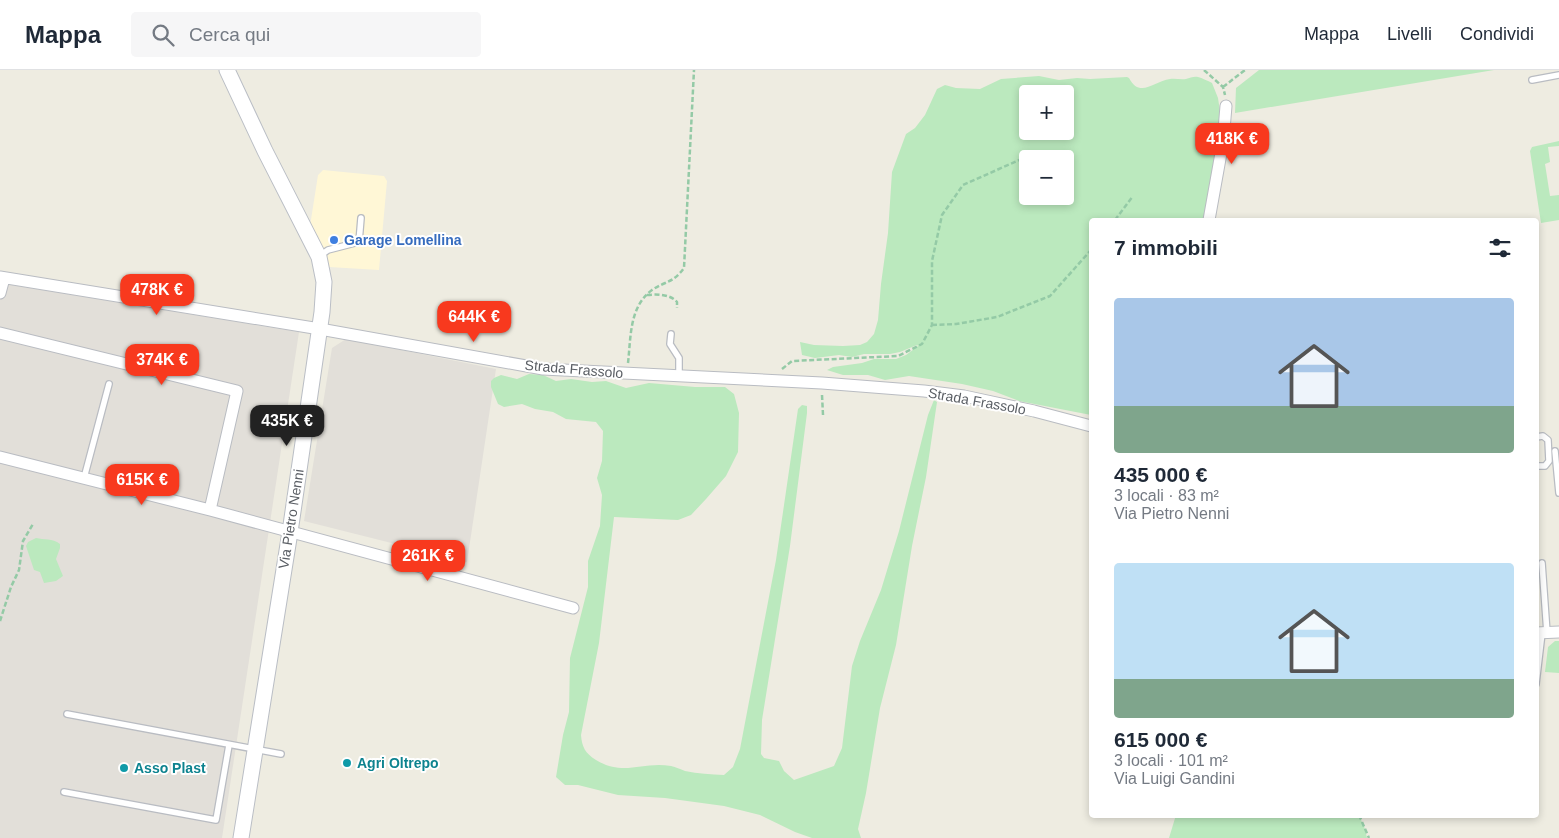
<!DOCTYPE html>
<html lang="it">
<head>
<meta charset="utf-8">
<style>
  :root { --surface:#fff; --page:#f6f6f7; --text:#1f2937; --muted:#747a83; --line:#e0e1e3; --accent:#f8391e }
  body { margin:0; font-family:Helvetica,sans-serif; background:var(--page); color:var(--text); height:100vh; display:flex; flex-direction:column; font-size:19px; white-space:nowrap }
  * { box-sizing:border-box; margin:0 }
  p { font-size:16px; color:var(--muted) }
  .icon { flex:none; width:28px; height:28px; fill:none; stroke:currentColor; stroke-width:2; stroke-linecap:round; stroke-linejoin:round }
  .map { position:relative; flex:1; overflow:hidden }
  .side { position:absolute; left:1089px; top:148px; width:450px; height:600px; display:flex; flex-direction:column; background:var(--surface); border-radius:5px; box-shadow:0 2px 8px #0003 }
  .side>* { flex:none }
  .buttons { position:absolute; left:1019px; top:15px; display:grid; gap:10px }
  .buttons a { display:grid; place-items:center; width:55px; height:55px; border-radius:5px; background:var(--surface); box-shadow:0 2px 8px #0003; font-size:25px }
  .price { position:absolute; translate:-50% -42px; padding:0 11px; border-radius:10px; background:var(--accent); color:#fff; font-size:16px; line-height:32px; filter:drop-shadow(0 1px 2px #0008) }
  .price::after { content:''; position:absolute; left:50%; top:30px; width:15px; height:11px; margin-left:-8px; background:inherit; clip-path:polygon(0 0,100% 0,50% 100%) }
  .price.selected { background:#222; color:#fff }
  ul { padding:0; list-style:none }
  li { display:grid; align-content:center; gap:10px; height:265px; padding:0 25px }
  li span { display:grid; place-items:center; height:155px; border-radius:5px; color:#555 }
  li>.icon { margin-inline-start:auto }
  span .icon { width:90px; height:90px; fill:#fffc; stroke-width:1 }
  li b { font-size:21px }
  h2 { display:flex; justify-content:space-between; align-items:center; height:60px; padding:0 25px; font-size:21px }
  header { display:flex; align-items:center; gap:30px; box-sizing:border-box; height:70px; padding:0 25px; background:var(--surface); border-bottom:1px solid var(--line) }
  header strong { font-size:24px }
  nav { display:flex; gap:28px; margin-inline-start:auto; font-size:18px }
  .search { width:350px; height:45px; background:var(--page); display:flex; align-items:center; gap:12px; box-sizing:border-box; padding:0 18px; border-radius:5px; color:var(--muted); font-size:19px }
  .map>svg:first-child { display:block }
  .commercial { fill:#fff7d6 }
  .industrial { fill:#e2dfd9 }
  .green { fill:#bbe9be; fill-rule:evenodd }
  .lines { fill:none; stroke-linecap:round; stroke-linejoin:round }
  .lane-casing { stroke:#b9bcc2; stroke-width:8 }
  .street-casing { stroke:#b9bcc2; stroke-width:13 }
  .secondary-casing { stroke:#babec5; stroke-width:17 }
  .path { stroke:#94caa6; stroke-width:2.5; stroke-dasharray:5 2.5; stroke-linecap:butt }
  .lane { stroke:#fff; stroke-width:5.5 }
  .street { stroke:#fff; stroke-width:11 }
  .secondary { stroke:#fff; stroke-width:15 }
  .shop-dot { fill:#3f7fe0; stroke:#fff; stroke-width:2 }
  .culture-dot { fill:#0f9aa8; stroke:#fff; stroke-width:2 }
  .labels { text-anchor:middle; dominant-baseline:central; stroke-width:4; stroke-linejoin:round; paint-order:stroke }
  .shop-label { font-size:14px; font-weight:bold; fill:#366cbe; stroke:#fff; text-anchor:start }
  .street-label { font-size:14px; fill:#5a5e64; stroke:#fff }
  .culture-label { font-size:14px; font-weight:bold; fill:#0d838f; stroke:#fff; text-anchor:start }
</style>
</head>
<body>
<header>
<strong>Mappa</strong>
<div class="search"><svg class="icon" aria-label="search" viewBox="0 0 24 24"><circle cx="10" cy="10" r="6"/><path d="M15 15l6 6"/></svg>Cerca qui</div>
<nav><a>Mappa</a><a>Livelli</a><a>Condividi</a></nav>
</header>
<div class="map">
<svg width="1559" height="768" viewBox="0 0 1559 768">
  <rect width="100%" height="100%" fill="#eeece1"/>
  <!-- commercial -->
  <path class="commercial" d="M323,100L384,106L387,111L379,200L329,197L318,166L310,156L318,105Z"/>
  <!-- industrial -->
  <path class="industrial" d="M0,213L299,262L222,768H0Z
    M346,269L496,299L467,492L304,451L332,278Z"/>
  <!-- green -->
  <path class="green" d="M1259,0H1494L1235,43L1236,18Z
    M1039,6L1059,10L1077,8L1090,9L1127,7L1129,8C1140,29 1154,11 1170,9C1175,8 1181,10 1186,9C1190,8 1194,6 1198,7C1202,8 1208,11 1212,13L1218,28L1221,48L1219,74L1204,150H1091V345L1019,331L993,321L962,314L909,306L885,310L868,305H843L827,300L833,297L862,293L874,289H896L906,285L918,276L917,275L900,282L890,284H864L852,287L839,285L815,288L802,285L800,272L814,275L843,276L860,275L867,272L874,264L878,250L881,214L888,163L892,102L906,64L915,58L925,45L937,19L945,15L956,18L980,19L1001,9ZM1028,24H1065V61H1028ZM1028,89H1065V126H1028Z
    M1559,71V76L1548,77L1550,92L1545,94L1550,126L1559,125V150L1541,153L1530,81L1532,77Z
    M529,304L543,305L556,311L571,309L592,312L606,311L626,318L649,313L695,317H725L734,324L739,343L738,382L726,406L706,429L691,445L678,450L614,447L599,573L581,665C582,677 585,683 596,690C624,707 642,691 671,696C676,697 680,699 685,701C698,704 711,704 724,705L733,697L740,679L776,490L798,339L802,335L807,336V343L790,476L762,650L761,684L764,688L779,691L784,701L794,710L834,696L842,678L852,596L860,571L881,520L899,461L928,345L934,330L937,332L926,407L912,476L896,575L880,638L866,723L858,759L861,768H812L795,762L760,745L724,736L665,728L618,725L578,715H565L556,707L563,665L569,642L570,588L588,517V491L600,456L602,425L597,408L602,391L603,361L596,352L566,349L553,342L535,339L522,334L504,337L498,334L491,317V311L494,308L501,305L517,309Z
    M36,468C44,470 52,468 60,474V478L56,489L63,506L56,511L44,513L40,502L34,500L26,476L28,472Z
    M1555,571H1559V603L1545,602L1548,577Z
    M1176,745H1359L1365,759L1367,768H1169Z"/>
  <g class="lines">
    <!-- lane casing -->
    <g class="lane-casing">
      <path id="lane" d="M1532,10L1559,5
        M321,185L328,180L359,172L361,148
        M671,264L670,274L679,288V306
        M1536,367L1543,366L1548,370L1549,391L1545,396H1536
        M1555,381L1559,423
        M84,408L109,314
        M1542,493L1547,563
        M1536,614L1542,563
        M67,644L281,684
        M64,722L216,750L229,675"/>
    </g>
    <!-- street casing -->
    <g class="street-casing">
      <path id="street" d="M1209,150L1223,72L1226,36
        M0,207L320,259L543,299L822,313L924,321L964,326L1034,341L1091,356
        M0,223L4,208
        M0,263L237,321L210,440
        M0,387L210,440L573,538
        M1536,563L1559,562"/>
    </g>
    <!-- secondary casing -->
    <g class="secondary-casing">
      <path id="secondary" d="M227,0L265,81L319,187L324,212L322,242L290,462L241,768"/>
    </g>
    <!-- path -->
    <path class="path" d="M1204,0L1223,17L1225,25
      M1223,17L1245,0
      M1115,150L1133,126
      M647,225C657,224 670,224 677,232V238
      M932,255L956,254L997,247L1050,226L1091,180
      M628,293C631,267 629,237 652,220C667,210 672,214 684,198L694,0
      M782,299L792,291L898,286L922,274L932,255V191L942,145L963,115L1035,83
      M822,325L823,345
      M0,551L11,517L19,500L23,471L33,454
      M1359,745L1369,768"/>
    <!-- lane -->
    <use href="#lane" class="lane"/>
    <!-- street -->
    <use href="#street" class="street"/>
    <!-- secondary -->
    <use href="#secondary" class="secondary"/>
  </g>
  <!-- markers -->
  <circle class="shop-dot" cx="334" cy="170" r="5"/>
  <g class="culture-dot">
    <circle cx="347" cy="693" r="5"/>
    <circle cx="124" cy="698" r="5"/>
  </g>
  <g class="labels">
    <!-- shop labels -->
    <g class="shop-label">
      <text x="344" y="170">Garage Lomellina</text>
    </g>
    <!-- street labels -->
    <g class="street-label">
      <text transform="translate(574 299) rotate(5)">Strada Frassolo</text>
      <text transform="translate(977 331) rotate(10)">Strada Frassolo</text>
      <text transform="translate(291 449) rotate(-81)">Via Pietro Nenni</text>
    </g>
    <!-- culture labels -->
    <g class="culture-label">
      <text x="357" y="693">Agri Oltrepo</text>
      <text x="134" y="698">Asso Plast</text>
    </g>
  </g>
</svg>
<div class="buttons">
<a>+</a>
<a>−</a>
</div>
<b class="price" style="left:1232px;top:95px">418K €</b>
<b class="price" style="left:157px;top:246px">478K €</b>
<b class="price" style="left:474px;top:273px">644K €</b>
<b class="price" style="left:162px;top:316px">374K €</b>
<b class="price selected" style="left:287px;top:377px">435K €</b>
<b class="price" style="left:142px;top:436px">615K €</b>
<b class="price" style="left:428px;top:512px">261K €</b>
<section class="side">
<h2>7 immobili<svg class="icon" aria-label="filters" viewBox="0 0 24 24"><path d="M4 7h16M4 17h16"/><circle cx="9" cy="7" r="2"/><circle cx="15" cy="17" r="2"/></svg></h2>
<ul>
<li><span style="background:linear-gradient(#a9c7e8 70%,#7fa58c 0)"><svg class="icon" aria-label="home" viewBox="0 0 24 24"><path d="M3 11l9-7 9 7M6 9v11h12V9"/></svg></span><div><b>435 000 €</b><p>3 locali · 83 m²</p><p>Via Pietro Nenni</p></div></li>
<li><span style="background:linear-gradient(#bfe0f5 75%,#7fa58c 0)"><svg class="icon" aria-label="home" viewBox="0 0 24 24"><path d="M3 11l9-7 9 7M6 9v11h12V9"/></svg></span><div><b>615 000 €</b><p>3 locali · 101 m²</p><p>Via Luigi Gandini</p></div></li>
</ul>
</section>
</div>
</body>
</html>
